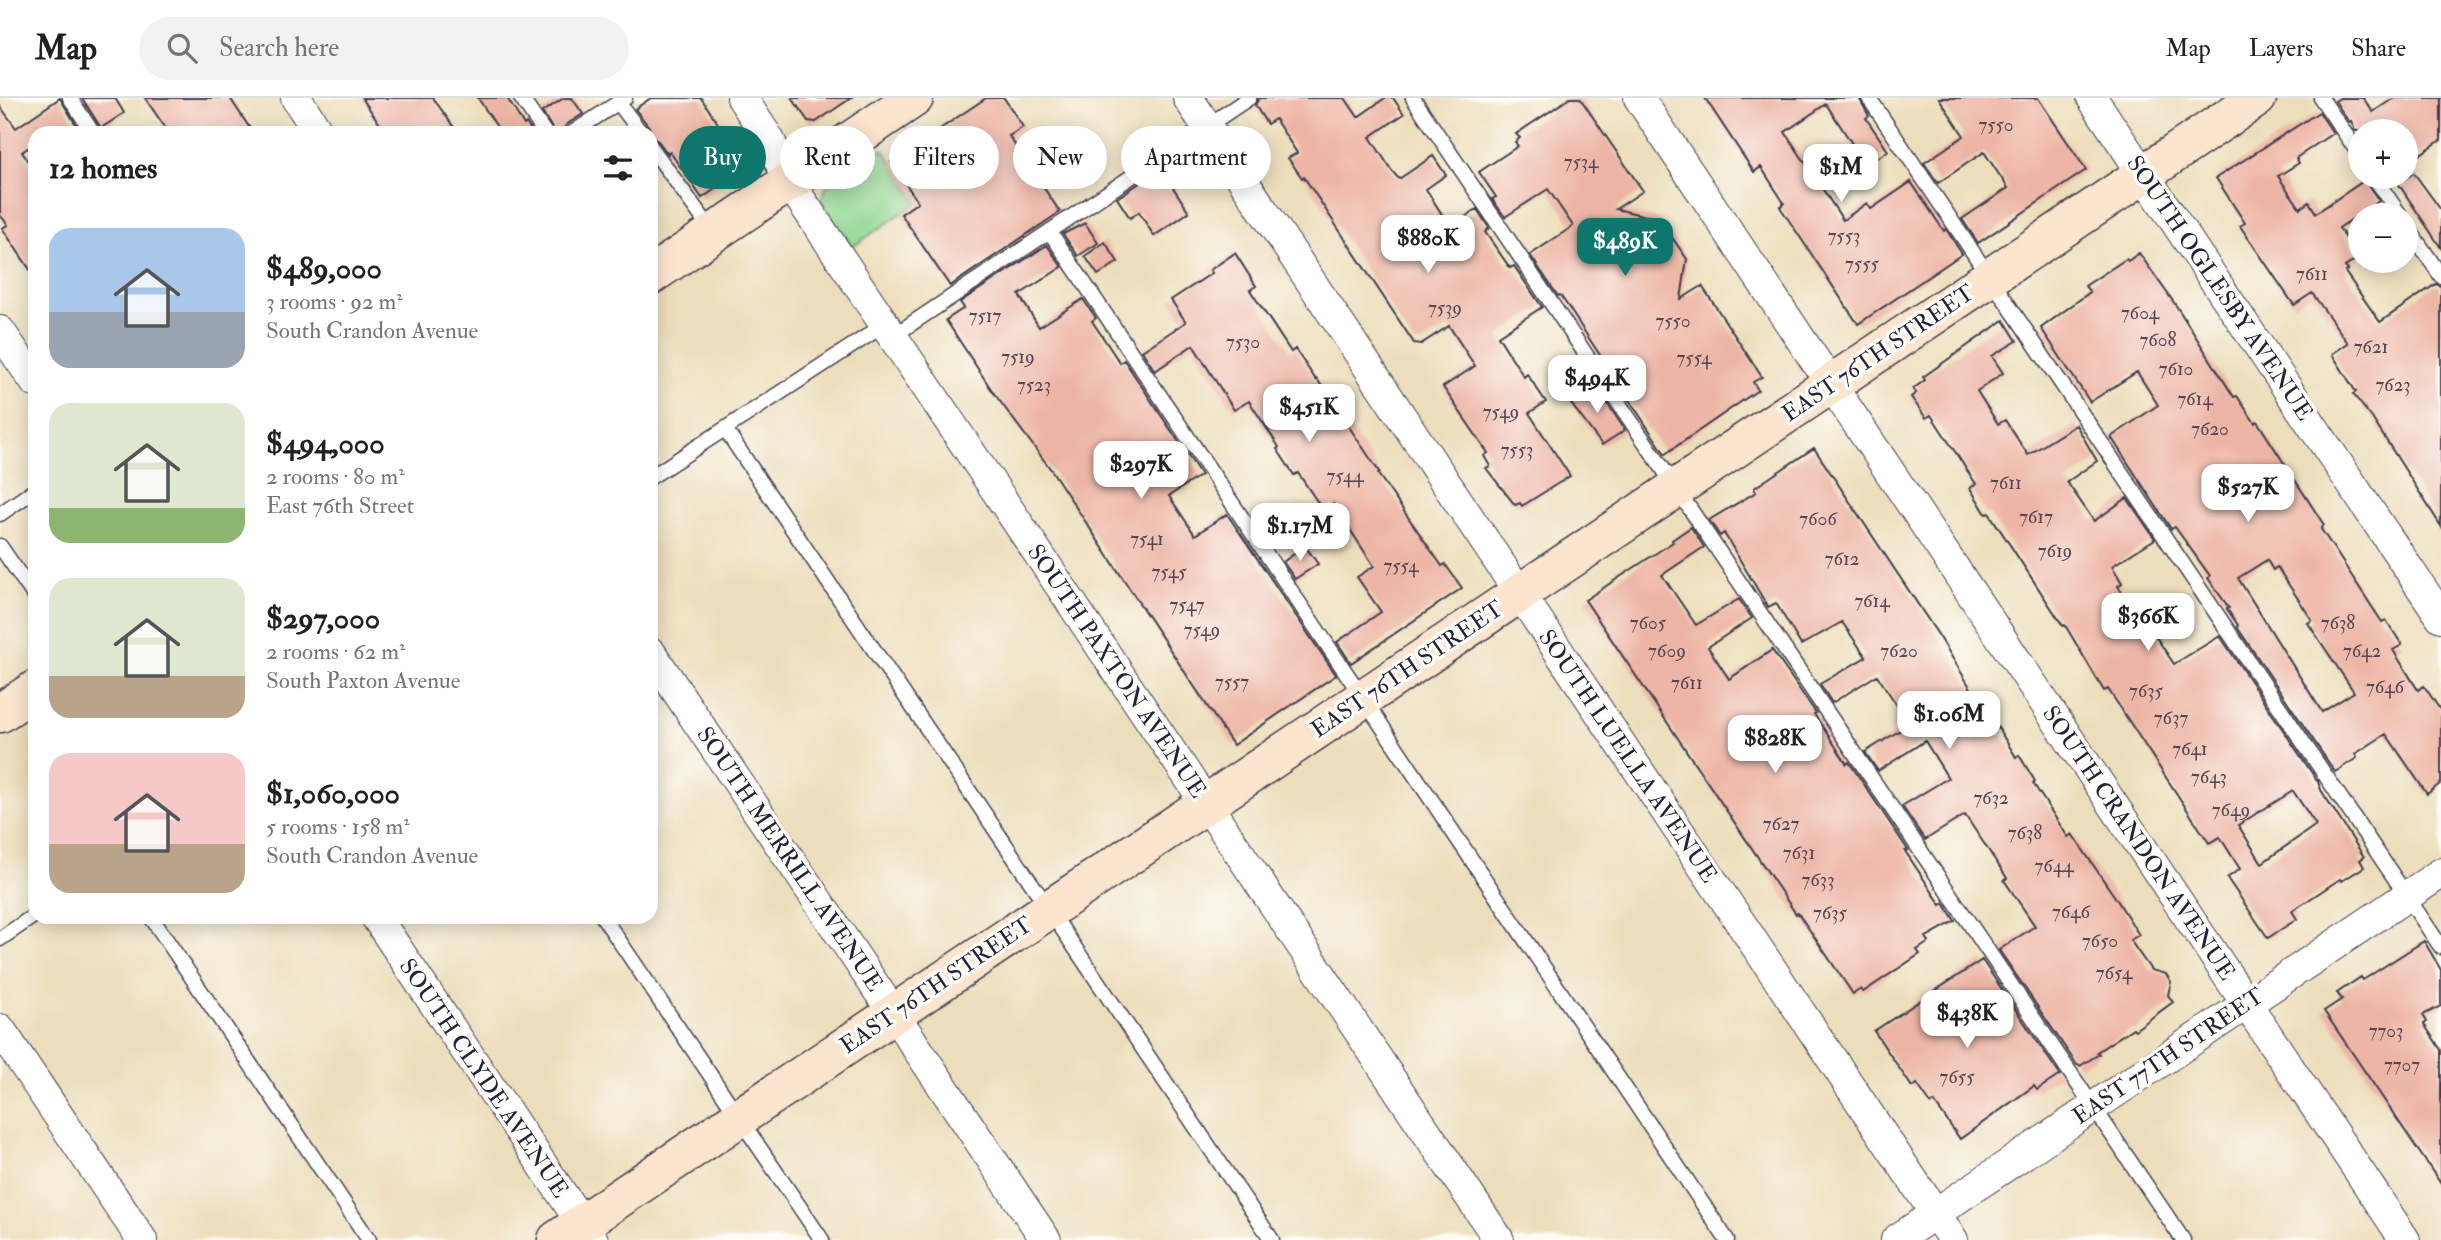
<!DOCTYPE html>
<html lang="en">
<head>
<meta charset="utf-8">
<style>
  :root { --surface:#fff; --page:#f2f2f2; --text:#202124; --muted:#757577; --line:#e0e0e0; --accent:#0f766e }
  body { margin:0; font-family:"IM FELL Double Pica",serif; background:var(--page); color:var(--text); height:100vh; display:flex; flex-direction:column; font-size:26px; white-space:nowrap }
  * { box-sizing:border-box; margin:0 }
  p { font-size:23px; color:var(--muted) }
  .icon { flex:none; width:38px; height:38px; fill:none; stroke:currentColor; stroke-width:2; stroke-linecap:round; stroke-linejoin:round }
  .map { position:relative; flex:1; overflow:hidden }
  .details { position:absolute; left:28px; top:28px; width:630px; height:798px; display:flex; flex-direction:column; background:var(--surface); border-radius:21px; box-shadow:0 4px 18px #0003 }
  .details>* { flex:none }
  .top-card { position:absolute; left:679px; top:28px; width:665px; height:63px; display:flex; gap:14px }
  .controls { position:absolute; left:2348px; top:21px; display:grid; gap:14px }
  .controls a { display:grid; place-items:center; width:70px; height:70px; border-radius:50%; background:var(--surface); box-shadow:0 4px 18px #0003; font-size:35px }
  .price { position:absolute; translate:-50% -60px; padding:0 16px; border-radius:14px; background:#fff; color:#222; font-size:23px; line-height:46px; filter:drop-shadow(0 2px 4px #0008) }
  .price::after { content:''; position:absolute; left:50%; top:42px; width:21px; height:16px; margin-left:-10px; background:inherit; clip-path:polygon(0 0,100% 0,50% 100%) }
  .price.active { background:var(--accent); color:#fff }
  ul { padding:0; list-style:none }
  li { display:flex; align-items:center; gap:21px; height:175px; padding:0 21px }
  li span { display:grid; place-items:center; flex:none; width:196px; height:140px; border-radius:21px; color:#555 }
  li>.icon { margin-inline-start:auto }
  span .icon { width:84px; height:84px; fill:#fffc; stroke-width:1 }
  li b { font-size:30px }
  h2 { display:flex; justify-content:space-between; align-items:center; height:84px; padding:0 21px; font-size:30px }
  .chip { padding:0 24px; border-radius:32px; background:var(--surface); box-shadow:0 4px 18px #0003; font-size:24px; line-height:63px }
  .chip.active { background:var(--accent); color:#fff }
  header { display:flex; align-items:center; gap:42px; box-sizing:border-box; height:98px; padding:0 35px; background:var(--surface); border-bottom:2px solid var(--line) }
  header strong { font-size:33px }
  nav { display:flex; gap:38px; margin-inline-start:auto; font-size:24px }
  .search { width:490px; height:63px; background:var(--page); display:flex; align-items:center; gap:18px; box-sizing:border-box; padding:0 24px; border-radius:38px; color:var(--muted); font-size:26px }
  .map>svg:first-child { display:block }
  .green { fill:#8ed58f; stroke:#587c65; stroke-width:2 }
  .building { fill:#edb5a5; fill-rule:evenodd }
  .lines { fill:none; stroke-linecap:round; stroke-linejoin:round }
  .lane-casing { stroke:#403e4e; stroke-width:17 }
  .street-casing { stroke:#403e4e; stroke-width:32 }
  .secondary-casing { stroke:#403e4e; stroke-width:41 }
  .lane { stroke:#fff; stroke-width:14 }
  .street { stroke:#fff; stroke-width:30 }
  .secondary { stroke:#fce5cf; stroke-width:38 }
  .labels { text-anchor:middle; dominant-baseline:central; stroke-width:7; stroke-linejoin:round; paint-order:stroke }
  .number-label { font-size:19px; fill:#554756 }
  .street-label { font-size:23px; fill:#22223b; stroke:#fdfcf7 }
</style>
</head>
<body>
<header>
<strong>Map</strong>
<div class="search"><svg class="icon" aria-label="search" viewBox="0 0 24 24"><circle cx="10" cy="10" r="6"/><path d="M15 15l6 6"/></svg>Search here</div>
<nav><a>Map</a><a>Layers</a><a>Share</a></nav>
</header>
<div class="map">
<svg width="2441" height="1142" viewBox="0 0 2441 1142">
  <rect width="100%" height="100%" fill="#fdfcf7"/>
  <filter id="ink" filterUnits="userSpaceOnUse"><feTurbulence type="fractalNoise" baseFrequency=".0143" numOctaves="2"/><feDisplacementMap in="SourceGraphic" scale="14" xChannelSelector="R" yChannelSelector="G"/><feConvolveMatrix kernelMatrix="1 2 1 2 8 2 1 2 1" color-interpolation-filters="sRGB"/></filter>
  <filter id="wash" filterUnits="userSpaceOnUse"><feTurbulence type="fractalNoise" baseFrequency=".00686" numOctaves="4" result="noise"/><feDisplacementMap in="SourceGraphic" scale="28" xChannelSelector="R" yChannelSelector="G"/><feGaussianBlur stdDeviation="1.57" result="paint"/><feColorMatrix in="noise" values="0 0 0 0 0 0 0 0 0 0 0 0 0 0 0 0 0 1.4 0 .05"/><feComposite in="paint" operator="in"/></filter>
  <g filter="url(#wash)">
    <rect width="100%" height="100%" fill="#eddebb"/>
    <!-- green -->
    <path class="green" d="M883,51L918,104L852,149L832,121L821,101L827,87Z"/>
    <g id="blocks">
      <!-- building -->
      <path class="building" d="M60,0L81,35H35V45L22,54L35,74V179L2,130L8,127L0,117V8L16,30Z
        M82,0H115L124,15L101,30Z
        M145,0H230L253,35H169Z
        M362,0H433L458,35H386Z
        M478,0H507L524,27L526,25L533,35H501Z
        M564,0H572L583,16L566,27L562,35H555L542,14Z
        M651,0H701L747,69L702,100L670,54L668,56L658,43L651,39L649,29L635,11Z
        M792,0H851L816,24L808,23Z
        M986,0H1004L1023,29L1009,38L1060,114L950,188L901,116L918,104L891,64Z
        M1259,0H1345L1358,19L1385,0H1393L1404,16L1370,39L1392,73L1399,81L1433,58L1446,77L1426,91L1450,129L1477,111L1489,130L1485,134L1510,170L1514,168L1542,209L1498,238L1524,279L1527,276L1546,304L1529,315L1570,378L1522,408L1520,405L1515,407L1486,370L1490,368L1484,358L1488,355L1443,289L1475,268L1449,228L1421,246L1414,245L1304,79L1302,80L1288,60L1297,55L1275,21L1267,26L1255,7Z
        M1570,0H1580L1643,93L1616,111L1659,121L1687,161L1681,201L1702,188L1762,279L1753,284L1758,292L1665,356L1567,207L1560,197L1558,198L1530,157L1573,128L1548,91L1505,119L1492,101L1496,99L1479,74L1518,48L1515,44L1520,40L1516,36Z
        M1705,0H1859L1869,18L1866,20L1888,53L1866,67L1826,6L1785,34L1843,122L1867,105L1871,111L1911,84L1944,133L1946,131L1962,156L1858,226L1780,109L1784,105L1761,69L1754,74Z
        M1939,0H2038L2086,72L1978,145L1962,121L2008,90L1984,54L1938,85L1924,65L1964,38Z
        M2340,0H2363L2373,14L2394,0H2441V42L2419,57L2406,37V33H2355L2351,23L2349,24L2335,3Z
        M2319,14L2333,35L2296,60L2299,65L2278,78L2300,110L2309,104L2316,115L2365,82L2379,103L2339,130L2359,160L2345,169L2348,172L2345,174L2380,224L2436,186L2441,188V428L2372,320L2353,296L2356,294L2332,256L2348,245L2312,195L2294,207L2240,128L2245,125L2216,80Z
        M1161,71L1189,114L1154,138L1139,114L1130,120L1117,100Z
        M2414,75L2441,112V150L2398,85Z
        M1085,125L1098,145L1078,158L1063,136Z
        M1105,144L1118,164L1098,177L1085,158Z
        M1047,147L1062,169L1019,197L1039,229L1083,201L1096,220L1092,223L1120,265L1124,262L1201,377L1169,398L1195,437L1227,416L1336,577L1233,647L1052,373L993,294L946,222L964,210L960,204Z
        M1235,155L1256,188L1250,192L1291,254L1295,251L1316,282L1317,281L1380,375L1378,376L1442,468L1445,466L1462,490L1351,565L1337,544L1381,514L1357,479L1374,468L1333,406L1323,412L1298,375L1294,377L1277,351L1279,349L1249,303L1234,312L1193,247L1155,273L1142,253L1186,224L1171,202L1212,175L1210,172Z
        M2139,155L2177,209L2234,299L2237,298L2255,325L2257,323L2324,427L2321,431L2382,524L2386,522L2402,547L2393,552L2418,592L2424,588L2441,613V685L2427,696L2386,636L2355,656L2357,660L2335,674L2237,529L2238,527L2227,511L2229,510L2208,480L2210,478L2175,429L2171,431L2111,339L2158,307L2137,274L2090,304L2041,230L2090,194L2085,188L2126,161L2128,163ZM2267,462L2273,472L2277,469L2312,522L2308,525L2354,594L2322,614L2238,480Z
        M2004,222L2017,243L1992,258L2003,275L1977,293L1998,326L2005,322L2028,357L2076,327L2097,363L2067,384L2094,423L2127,400L2155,441L2112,468L2122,485L2118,488L2146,532L2150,530L2174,566L2220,538L2318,684L2321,692L2364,759L2360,762L2364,769L2342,783L2340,781L2292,813L2297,821L2268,840L2227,780L2240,771L2220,739L2209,745L2108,591L2104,593L2065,527L2063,528L1989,415L1986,416L1970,390L1976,386L1931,317L1926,320L1911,299L1916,295L1913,291L1925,282L1923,279ZM2293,693L2316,727L2262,765L2238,727Z
        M1595,287L1625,332L1602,347L1569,303Z
        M1814,350L1941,541L1985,614L1987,612L2016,659L2019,657L2035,683L2033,685L2068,739L2072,736L2117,802L2139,837L2130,842L2151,872L2166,876L2171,884L2168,897L2173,904L2135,932L2133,930L2097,954L2099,956L2080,968L2077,967L1999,852L2035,828L2004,782L2007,780L1965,717L1925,742L1902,708L1948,680L1925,643L1878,673L1865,654L1907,628L1906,625L1908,624L1877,577L1832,605L1820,586L1866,559L1842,524L1801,547L1776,505L1768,509L1724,435L1720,438L1709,422L1756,394L1754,390Z
        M1691,429L1704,449L1662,477L1696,527L1739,501L1752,520L1708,549L1729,581L1772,552L1816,615L1814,616L1847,666L1849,664L1908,752L1905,753L1941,807L1944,805L1955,823L1926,839L1929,844L1917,852L1920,856L1863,894L1861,891L1853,896L1798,815L1796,816L1585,502L1673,444L1672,442Z
        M1305,448L1318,466L1295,481L1283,464Z
        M2424,843L2441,872V908L2423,917L2427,924L2424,926L2441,952V1086L2324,913L2342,901L2337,895L2361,879L2363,882Z
        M1982,862L2060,977L2037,992L2034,988L1960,1041L1934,1004L1931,1006L1917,986L1912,989L1874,933Z"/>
    </g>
  </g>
  <g filter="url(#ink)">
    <use href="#blocks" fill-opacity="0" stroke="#403e4e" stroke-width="2"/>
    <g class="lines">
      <!-- lane casing -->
      <g class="lane-casing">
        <path id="lane" d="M70,0L93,35
          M521,0L545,35
          M1413,0L2183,1142
          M1869,0L2441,849
          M2321,0L2361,59
          M618,4L641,35
          M572,35L625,0
          M651,49L712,133
          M2374,79L2400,117
          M2406,127L2441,178
          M1050,134L1727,1142
          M893,238L1249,0
          M725,331L1272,1142
          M651,379L884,227
          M0,416L35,392
          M0,448L35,499
          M151,819L369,1142
          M603,819L822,1142
          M0,841L35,817"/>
      </g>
      <!-- street casing -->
      <g class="street-casing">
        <path id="street" d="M296,0L319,35
          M742,0L769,41L789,84L1499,1142
          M1188,0L1953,1142
          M1639,0L2405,1142
          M2092,0L2441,519
          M0,233L35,284
          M651,555L1046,1142
          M376,819L593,1142
          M0,931L142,1142
          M1896,1142L2441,775"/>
      </g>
      <!-- secondary casing -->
      <g class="secondary-casing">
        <path id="secondary" d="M651,177L914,0
          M0,615L35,592
          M557,1142L2257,0"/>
      </g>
      <!-- lane -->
      <use href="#lane" class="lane"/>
      <!-- street -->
      <use href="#street" class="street"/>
      <!-- secondary -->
      <use href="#secondary" class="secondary"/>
    </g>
  </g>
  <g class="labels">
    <!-- number labels -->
    <g class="number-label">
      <text x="1996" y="27">7550</text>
      <text x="1581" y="64">7534</text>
      <text x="1844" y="138">7553</text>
      <text x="1862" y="166">7555</text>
      <text x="2312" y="176">7611</text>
      <text x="1445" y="210">7539</text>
      <text x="2140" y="215">7604</text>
      <text x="985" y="218">7517</text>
      <text x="1673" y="223">7550</text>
      <text x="2158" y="242">7608</text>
      <text x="1243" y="244">7530</text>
      <text x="2371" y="249">7621</text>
      <text x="1018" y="259">7519</text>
      <text x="1694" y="260">7554</text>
      <text x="2176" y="271">7610</text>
      <text x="1034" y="287">7523</text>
      <text x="2393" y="287">7623</text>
      <text x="2195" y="301">7614</text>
      <text x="1501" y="314">7549</text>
      <text x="2210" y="331">7620</text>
      <text x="1517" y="352">7553</text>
      <text x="1345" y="378">7544</text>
      <text x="2006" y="385">7611</text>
      <text x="2036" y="419">7617</text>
      <text x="1818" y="421">7606</text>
      <text x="1147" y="441">7541</text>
      <text x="2055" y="453">7619</text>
      <text x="1842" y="461">7612</text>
      <text x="1401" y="468">7554</text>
      <text x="1169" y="474">7545</text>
      <text x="1872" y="503">7614</text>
      <text x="1187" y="507">7547</text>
      <text x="1648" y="525">7605</text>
      <text x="2338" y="525">7638</text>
      <text x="1202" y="532">7549</text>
      <text x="1667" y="553">7609</text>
      <text x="1899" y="553">7620</text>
      <text x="2362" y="553">7642</text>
      <text x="1232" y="584">7557</text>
      <text x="1687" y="585">7611</text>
      <text x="2385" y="589">7646</text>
      <text x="2146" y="593">7635</text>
      <text x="2171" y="620">7637</text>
      <text x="2190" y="651">7641</text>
      <text x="2209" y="679">7643</text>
      <text x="1991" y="700">7632</text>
      <text x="2231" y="712">7649</text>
      <text x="1781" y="726">7627</text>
      <text x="2025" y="735">7638</text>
      <text x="1799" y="755">7631</text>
      <text x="2054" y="768">7644</text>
      <text x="1818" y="782">7633</text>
      <text x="2071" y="814">7646</text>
      <text x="1830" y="815">7635</text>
      <text x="2100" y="843">7650</text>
      <text x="2114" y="875">7654</text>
      <text x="2386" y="933">7703</text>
      <text x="2402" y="967">7707</text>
      <text x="1957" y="979">7655</text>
    </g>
    <!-- street labels -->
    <g class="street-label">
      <text transform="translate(2220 190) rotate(56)">SOUTH OGLESBY AVENUE</text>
      <text transform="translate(1878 255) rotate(-34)">EAST 76TH STREET</text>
      <text transform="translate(1407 571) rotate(-34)">EAST 76TH STREET</text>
      <text transform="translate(1117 573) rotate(56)">SOUTH PAXTON AVENUE</text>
      <text transform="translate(1628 658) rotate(56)">SOUTH LUELLA AVENUE</text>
      <text transform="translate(2139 745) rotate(56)">SOUTH CRANDON AVENUE</text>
      <text transform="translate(790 761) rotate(56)">SOUTH MERRILL AVENUE</text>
      <text transform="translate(936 887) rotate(-34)">EAST 76TH STREET</text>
      <text transform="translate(2168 958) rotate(-34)">EAST 77TH STREET</text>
      <text transform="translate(484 980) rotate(56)">SOUTH CLYDE AVENUE</text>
    </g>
  </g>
</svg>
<div class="controls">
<a>+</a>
<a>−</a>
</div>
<b class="price" style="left:1841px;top:106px">$1M</b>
<b class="price" style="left:1428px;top:177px">$880K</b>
<b class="price active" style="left:1625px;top:180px">$489K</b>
<b class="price" style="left:1597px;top:317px">$494K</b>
<b class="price" style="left:1309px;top:346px">$451K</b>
<b class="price" style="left:1141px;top:403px">$297K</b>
<b class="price" style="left:2248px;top:426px">$527K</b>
<b class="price" style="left:1300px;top:465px">$1.17M</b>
<b class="price" style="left:2148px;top:555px">$366K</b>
<b class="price" style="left:1949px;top:653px">$1.06M</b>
<b class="price" style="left:1775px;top:677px">$828K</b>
<b class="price" style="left:1967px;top:952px">$438K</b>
<div class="top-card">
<a class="chip active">Buy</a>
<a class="chip">Rent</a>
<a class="chip">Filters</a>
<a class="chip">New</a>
<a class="chip">Apartment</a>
</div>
<section class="details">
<h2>12 homes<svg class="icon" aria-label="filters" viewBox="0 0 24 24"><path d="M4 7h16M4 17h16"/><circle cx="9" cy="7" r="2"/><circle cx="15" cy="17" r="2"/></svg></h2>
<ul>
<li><span style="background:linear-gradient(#a9c7e8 60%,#9aa5b1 0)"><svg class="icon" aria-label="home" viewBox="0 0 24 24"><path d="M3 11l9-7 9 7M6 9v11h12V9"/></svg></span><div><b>$489,000</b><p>3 rooms · 92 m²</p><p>South Crandon Avenue</p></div></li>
<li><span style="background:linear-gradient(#dfe7d0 75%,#8fb573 0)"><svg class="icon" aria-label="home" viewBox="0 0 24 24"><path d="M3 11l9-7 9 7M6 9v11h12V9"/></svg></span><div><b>$494,000</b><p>2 rooms · 80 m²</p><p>East 76th Street</p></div></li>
<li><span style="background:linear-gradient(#dfe7d0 70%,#b9a48a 0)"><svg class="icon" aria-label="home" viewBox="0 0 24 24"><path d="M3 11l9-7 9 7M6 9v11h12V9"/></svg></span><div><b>$297,000</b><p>2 rooms · 62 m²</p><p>South Paxton Avenue</p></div></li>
<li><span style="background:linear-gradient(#f6c9c9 65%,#b9a48a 0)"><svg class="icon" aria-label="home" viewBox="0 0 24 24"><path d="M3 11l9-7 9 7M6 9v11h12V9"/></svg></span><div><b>$1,060,000</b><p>5 rooms · 158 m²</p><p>South Crandon Avenue</p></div></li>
</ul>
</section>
</div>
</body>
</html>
